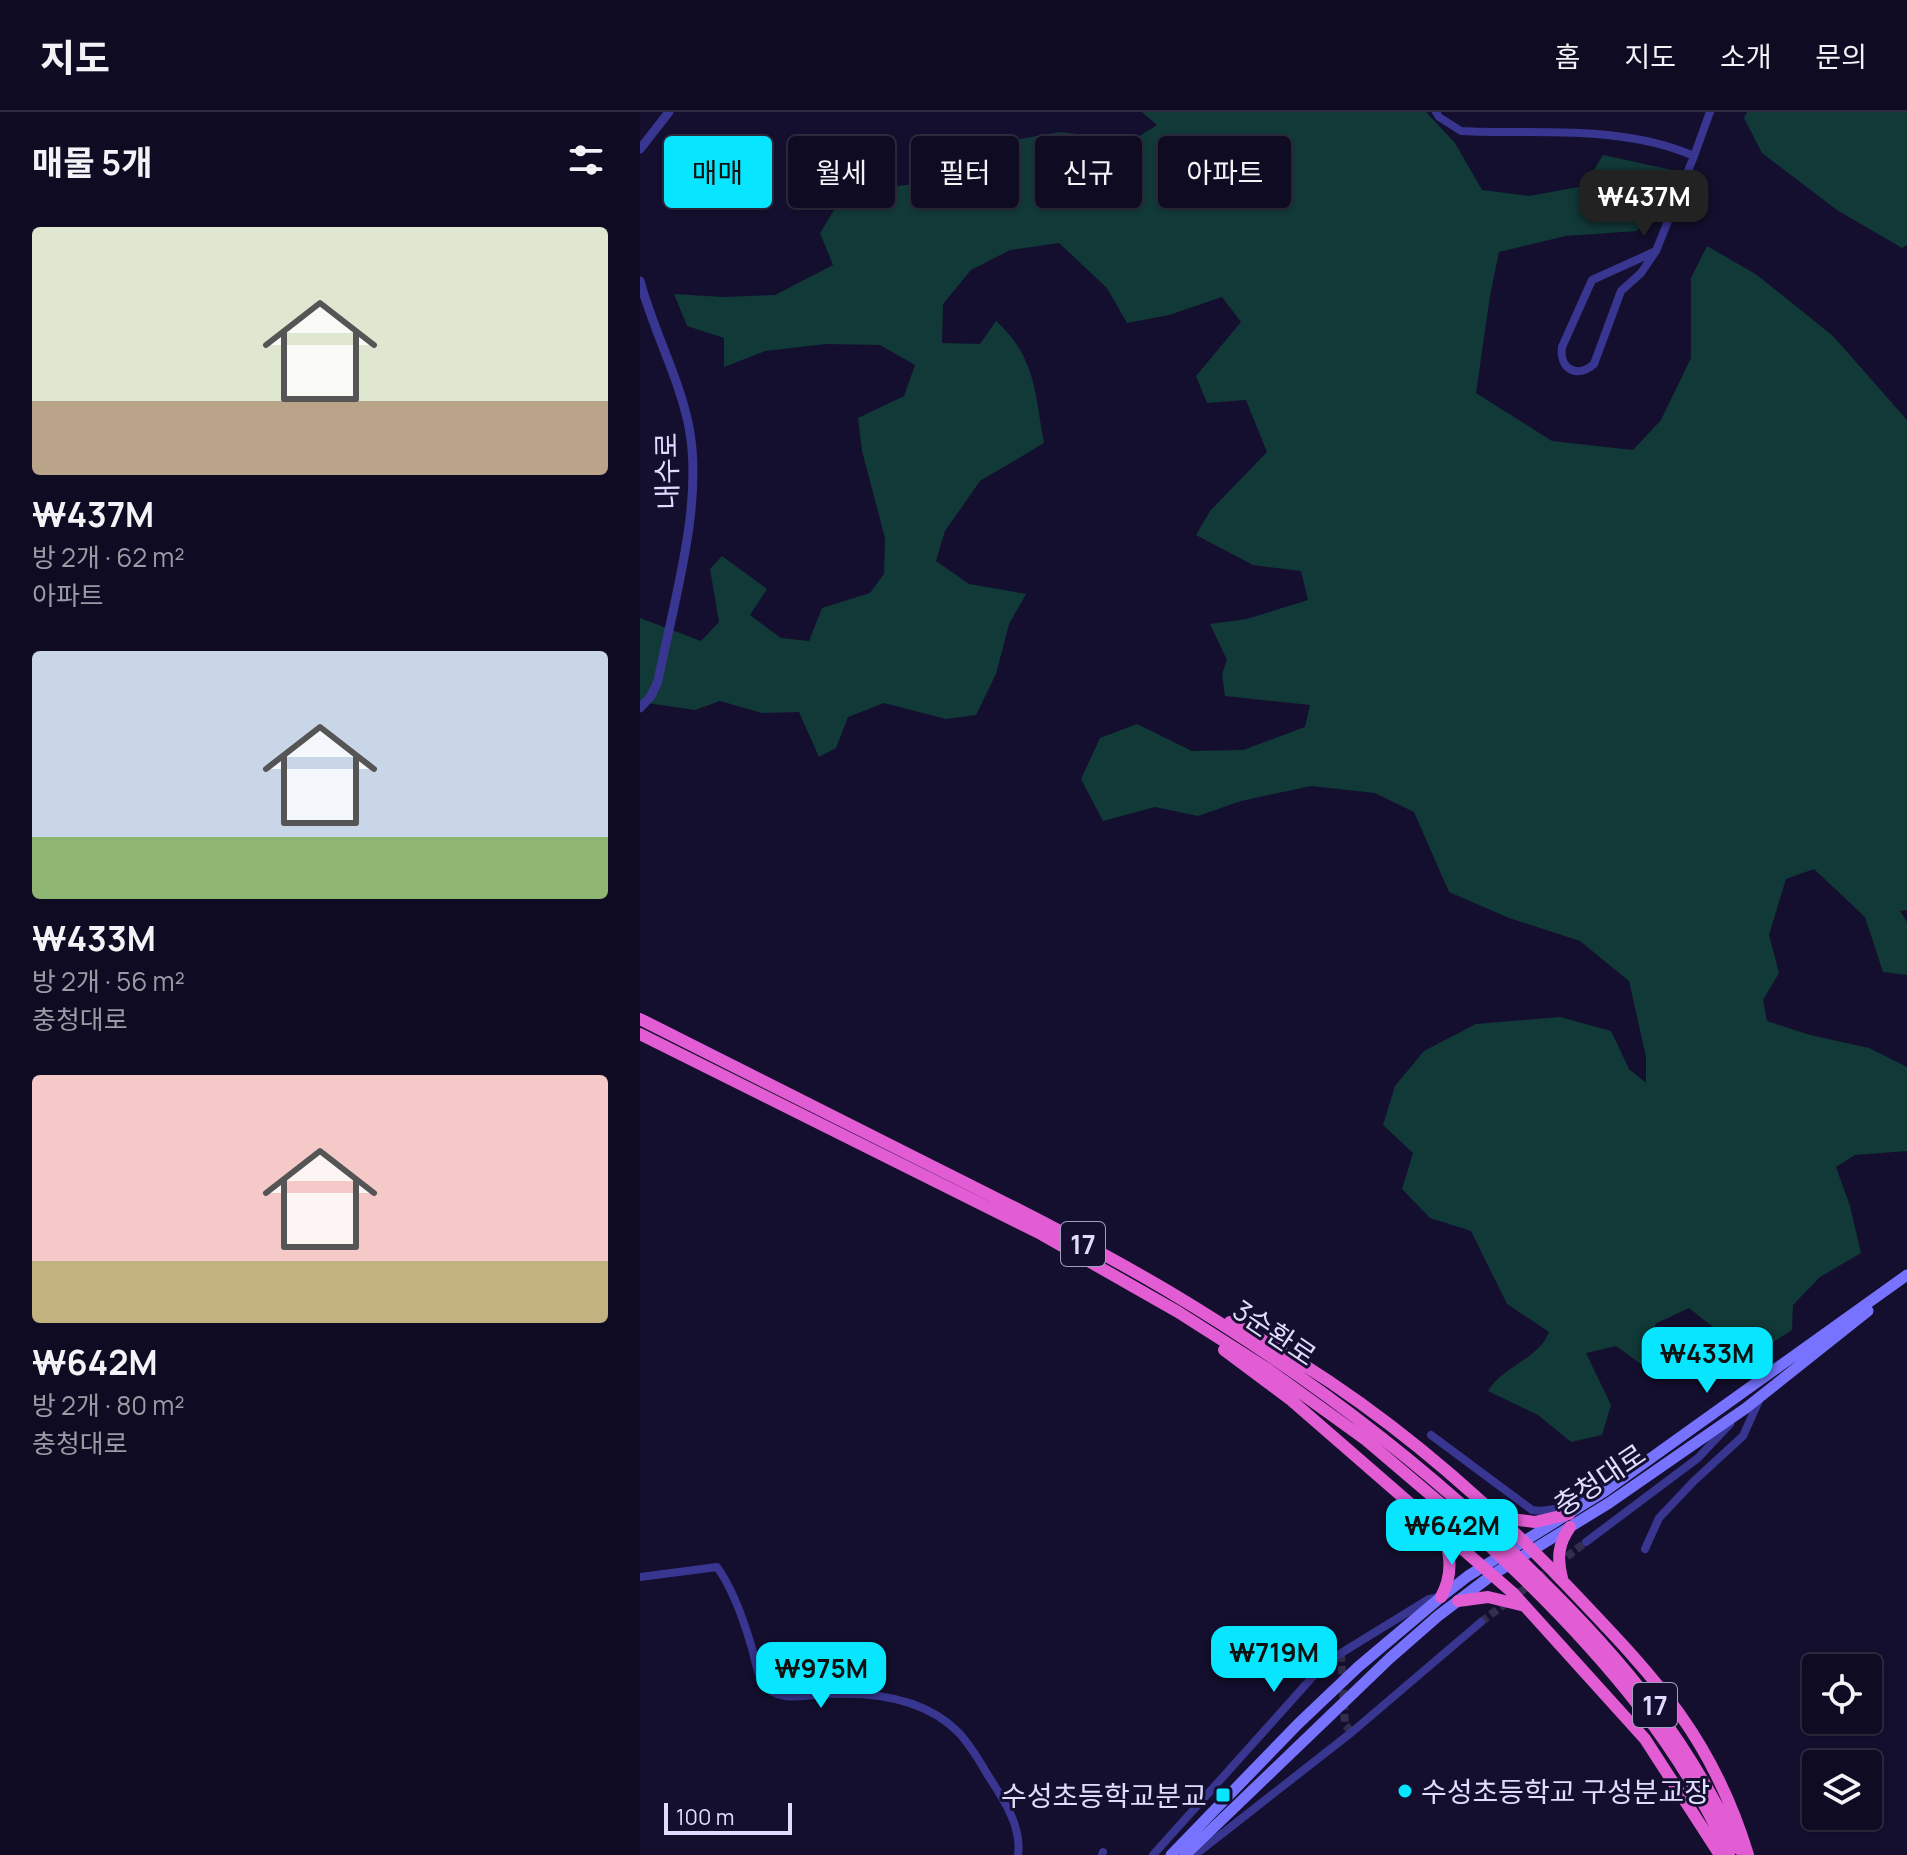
<!DOCTYPE html>
<html lang="ko">
<head>
<meta charset="utf-8">
<style>
  :root { --surface:#0f0b22; --page:#1d192f; --text:#f1f3f6; --muted:#9b9ba5; --line:#2f2b40; --accent:#08e6ff }
  body { margin:0; font-family:Manrope,"Noto Sans KR",sans-serif; background:var(--page); color:var(--text); height:100vh; display:flex; flex-direction:column; font-size:30px; white-space:nowrap }
  * { box-sizing:border-box; margin:0 }
  p { font-size:26px; color:var(--muted) }
  .icon { flex:none; width:44px; height:44px; fill:none; stroke:currentColor; stroke-width:2; stroke-linecap:round; stroke-linejoin:round }
  .map { position:relative; flex:1; overflow:hidden }
  .details { display:flex; flex-direction:column; background:var(--surface); width:640px }
  .details>* { flex:none }
  .guide { position:absolute; left:24px; top:24px; width:760px; height:72px; display:flex; gap:16px }
  .fabs { position:absolute; left:1162px; top:1542px; display:grid; gap:16px }
  .fabs a { display:grid; place-items:center; width:80px; height:80px; border-radius:8px; background:var(--surface); box-shadow:0 2px 6px #0004,0 0 0 2px var(--line); font-size:40px }
  .scale { position:absolute; left:24px; bottom:20px; width:128px; box-sizing:border-box; padding-left:8px; border:4px solid #e0dcff; border-top:0; font-size:22px; line-height:28px; white-space:nowrap; color:#e0dcff; -webkit-text-stroke:6px #140f2e; paint-order:stroke }
  .price { position:absolute; translate:-50% -68px; padding:0 18px; border-radius:16px; background:var(--accent); color:#111; font-size:26px; line-height:52px; filter:drop-shadow(0 2px 4px #0008) }
  .price::after { content:''; position:absolute; left:50%; top:48px; width:24px; height:18px; margin-left:-12px; background:inherit; clip-path:polygon(0 0,100% 0,50% 100%) }
  .price.current { background:#222; color:#fff }
  ul { padding:0; list-style:none }
  li { display:grid; align-content:center; gap:16px; height:424px; padding:0 32px }
  li span { display:grid; place-items:center; height:248px; border-radius:8px; color:#555 }
  li>.icon { margin-inline-start:auto }
  span .icon { width:144px; height:144px; fill:#fffc; stroke-width:1 }
  li b { font-size:34px }
  h2 { display:flex; justify-content:space-between; align-items:center; height:96px; padding:0 32px; font-size:34px }
  .chip { padding:0 28px; border-radius:8px; background:var(--surface); box-shadow:0 2px 6px #0004,0 0 0 2px var(--line); font-size:28px; line-height:72px }
  .chip.current { background:var(--accent); color:#111 }
  header { display:flex; align-items:center; gap:48px; box-sizing:border-box; height:112px; padding:0 40px; background:var(--surface); border-bottom:2px solid var(--line) }
  header strong { font-size:38px }
  nav { display:flex; gap:44px; margin-inline-start:auto; font-size:28px }
  main { display:flex; flex:1; min-height:0 }
  .map>svg:first-child { display:block }
  .green { fill:#113938 }
  .lines { fill:none; stroke-linecap:round; stroke-linejoin:round }
  .minor-tunnel { stroke:#332e4d; stroke-width:8; stroke-dasharray:8 4; stroke-linecap:butt }
  .minor { stroke:#393692; stroke-width:8 }
  .tertiary { stroke:#393692; stroke-width:9 }
  .secondary { stroke:#7773ff; stroke-width:11 }
  .trunk { stroke:#e25dd4; stroke-width:12 }
  .trunk-bridge { stroke:#e25dd4; stroke-width:12 }
  .poi-dot { fill:#08e6ff; stroke:#140f2e; stroke-width:3 }
  .labels { text-anchor:middle; dominant-baseline:central; stroke-width:6; stroke-linejoin:round; paint-order:stroke }
  .shield { fill:#140f2e; stroke:#a39ec0; stroke-width:2 }
  .shield-label { font-size:26px; font-weight:bold; fill:#e0dcff }
  .street-label { font-size:28px; fill:#e0dcff; stroke:#140f2e }
  .poi-label { font-size:28px; fill:#e0dcff; stroke:#140f2e; text-anchor:start }
</style>
</head>
<body>
<header>
<strong>지도</strong>
<nav><a>홈</a><a>지도</a><a>소개</a><a>문의</a></nav>
</header>
<main>
<section class="details">
<h2>매물 5개<svg class="icon" aria-label="filters" viewBox="0 0 24 24"><path d="M4 7h16M4 17h16"/><circle cx="9" cy="7" r="2"/><circle cx="15" cy="17" r="2"/></svg></h2>
<ul>
<li><span style="background:linear-gradient(#dfe7d0 70%,#b9a48a 0)"><svg class="icon" aria-label="home" viewBox="0 0 24 24"><path d="M3 11l9-7 9 7M6 9v11h12V9"/></svg></span><div><b>₩437M</b><p>방 2개 · 62 m²</p><p>아파트</p></div></li>
<li><span style="background:linear-gradient(#c9d6e8 75%,#8fb573 0)"><svg class="icon" aria-label="home" viewBox="0 0 24 24"><path d="M3 11l9-7 9 7M6 9v11h12V9"/></svg></span><div><b>₩433M</b><p>방 2개 · 56 m²</p><p>충청대로</p></div></li>
<li><span style="background:linear-gradient(#f6c9c9 75%,#c2b280 0)"><svg class="icon" aria-label="home" viewBox="0 0 24 24"><path d="M3 11l9-7 9 7M6 9v11h12V9"/></svg></span><div><b>₩642M</b><p>방 2개 · 80 m²</p><p>충청대로</p></div></li>
</ul>
</section>
<div class="map">
<svg width="1267" height="1743" viewBox="0 0 1267 1743">
  <rect width="100%" height="100%" fill="#140f2e"/>
  <!-- green -->
  <path class="green" d="M502,0H786L815,31L842,78L889,84L944,74L963,43L1032,58L1021,82L997,119L926,124L859,140L850,184L836,281L912,329L993,338L1021,308L1051,246V166L1067,134L1117,163L1193,224L1267,308V798L1260,799L1267,810V863L1243,860L1225,805L1174,757L1146,767L1129,823L1139,861L1123,888L1127,909L1170,923L1229,936L1267,955V1039L1215,1043L1196,1055L1210,1094L1221,1141L1180,1165L1153,1193L1152,1218L1124,1236L1083,1223L1049,1196L1015,1212V1241L1008,1257L976,1234L946,1241L971,1293L962,1323L931,1330L898,1303L848,1279C863,1254 899,1247 909,1220L867,1192L831,1119L790,1106L762,1077L773,1041L743,1013L755,974L784,939L836,912L920,905L971,919L989,957L1006,971V945L989,869L940,829L869,806L809,780L774,700L735,681L671,674L601,689L558,704L515,695L463,709L441,667L460,626L497,612L552,639L603,638L665,615L670,593L585,584L582,562L587,548L570,512L607,507L668,488L661,459L613,453L556,423L570,399L627,340L606,288L567,291L556,264L601,210L582,185L529,203L487,211L467,176L419,131L370,138L331,158L303,192L302,231L340,232L356,209C396,245 395,282 404,331L340,369L305,419L296,449L329,472L386,482L369,512L356,562L336,603L306,607L244,591L208,605L196,636L179,645L159,600L122,601L80,589L55,598L0,590V506L61,529L79,510L70,457L82,444L127,477L110,503L141,526L169,529L182,496L230,481L244,462L245,426L222,339L218,306L264,284L275,253L240,233L186,232L125,239L84,255V226L47,214L34,182L83,185L135,183L193,153L180,121L200,88L251,75L296,69L380,27L419,20L493,28L517,13Z
    M1107,0H1267V133L1262,136L1197,98L1122,41L1104,6Z"/>
  <g class="lines">
    <!-- minor-tunnel -->
    <path class="minor-tunnel" d="M841,1510L946,1430
      M701,1542L705,1613L712,1620"/>
    <!-- minor -->
    <path class="minor" d="M796,0L799,5L821,19C898,23 981,12 1054,44L1070,0
      M1016,139L952,168L922,235C919,257 937,267 954,252L981,179L1001,161L1016,139L1054,44
      M791,1323L892,1398C921,1403 953,1378 978,1364
      M946,1430L1058,1346L1090,1312
      M1005,1437L1019,1406L1054,1369L1103,1324L1121,1284
      M0,1465L77,1455C93,1477 103,1506 111,1533C116,1548 116,1565 129,1577C141,1588 161,1584 176,1583C225,1579 281,1583 318,1620C330,1632 340,1650 349,1665C364,1688 382,1715 378,1743
      M462,1743L463,1740
      M513,1743L685,1551L789,1487L800,1485
      M555,1743L712,1620L841,1510"/>
    <!-- tertiary -->
    <path class="tertiary" d="M0,37L29,0
      M0,169C13,218 39,265 49,315C64,392 33,492 18,569L11,584L0,596"/>
    <!-- secondary -->
    <path class="secondary" d="M531,1743L658,1612L718,1555L801,1485L828,1464L965,1379L1267,1163
      M545,1743L750,1546L798,1504L852,1463L969,1391L1106,1296L1228,1199"/>
    <!-- trunk -->
    <path class="trunk" d="M0,907C98,956 195,1005 292,1054C372,1094 452,1134 528,1179C642,1247 751,1327 849,1417
      M0,922L401,1122L538,1200L629,1258L726,1328L839,1424
      M590,1210C721,1279 835,1375 936,1483C1017,1568 1073,1627 1108,1743
      M584,1238L651,1288L873,1481L1005,1627L1080,1743
      M862,1406L895,1410L929,1402
      M897,1464C985,1550 1046,1625 1099,1737
      M922,1466C917,1446 918,1432 930,1415
      M888,1471C969,1551 1043,1638 1089,1743
      M801,1485C812,1465 812,1444 803,1422
      M818,1489L848,1485L881,1493"/>
    <!-- trunk-bridge -->
    <path class="trunk-bridge" d="M849,1417L897,1464
      M839,1424L888,1471"/>
  </g>
  <!-- markers -->
  <g class="poi-dot">
    <circle cx="765" cy="1679" r="8"/>
    <rect x="575" y="1675" width="16" height="16" rx="4"/>
  </g>
  <g class="labels">
    <!-- shield labels -->
    <g class="shield">
      <rect x="421" y="1110" width="44" height="44" rx="6"/>
      <rect x="993" y="1571" width="44" height="44" rx="6"/>
    </g>
    <g class="shield-label">
      <text x="443" y="1132">17</text>
      <text x="1015" y="1593">17</text>
    </g>
    <!-- street labels -->
    <g class="street-label">
      <text transform="translate(26 359) rotate(-91)">내수로</text>
      <text transform="translate(635 1220) rotate(34)">3순환로</text>
      <text transform="translate(959 1367) rotate(-34)">충청대로</text>
    </g>
    <!-- poi labels -->
    <g class="poi-label">
      <text x="781" y="1679">수성초등학교 구성분교장</text>
      <text x="567" y="1683" text-anchor="end">수성초등학교분교</text>
    </g>
  </g>
</svg>
<div class="fabs">
<a><svg class="icon" aria-label="locate" viewBox="0 0 24 24"><circle cx="12" cy="12" r="6"/><path d="M12 2v4M12 18v4M2 12h4M18 12h4"/></svg></a>
<a><svg class="icon" aria-label="layers" viewBox="0 0 24 24"><path d="M12 4l9 5-9 5-9-5zM3 14l9 5 9-5"/></svg></a>
</div>
<div class="scale">100 m</div>
<b class="price current" style="left:1004px;top:126px">₩437M</b>
<b class="price" style="left:1067px;top:1283px">₩433M</b>
<b class="price" style="left:812px;top:1455px">₩642M</b>
<b class="price" style="left:634px;top:1582px">₩719M</b>
<b class="price" style="left:181px;top:1598px">₩975M</b>
<div class="guide">
<a class="chip current">매매</a>
<a class="chip">월세</a>
<a class="chip">필터</a>
<a class="chip">신규</a>
<a class="chip">아파트</a>
</div>
</div>
</main>
</body>
</html>
